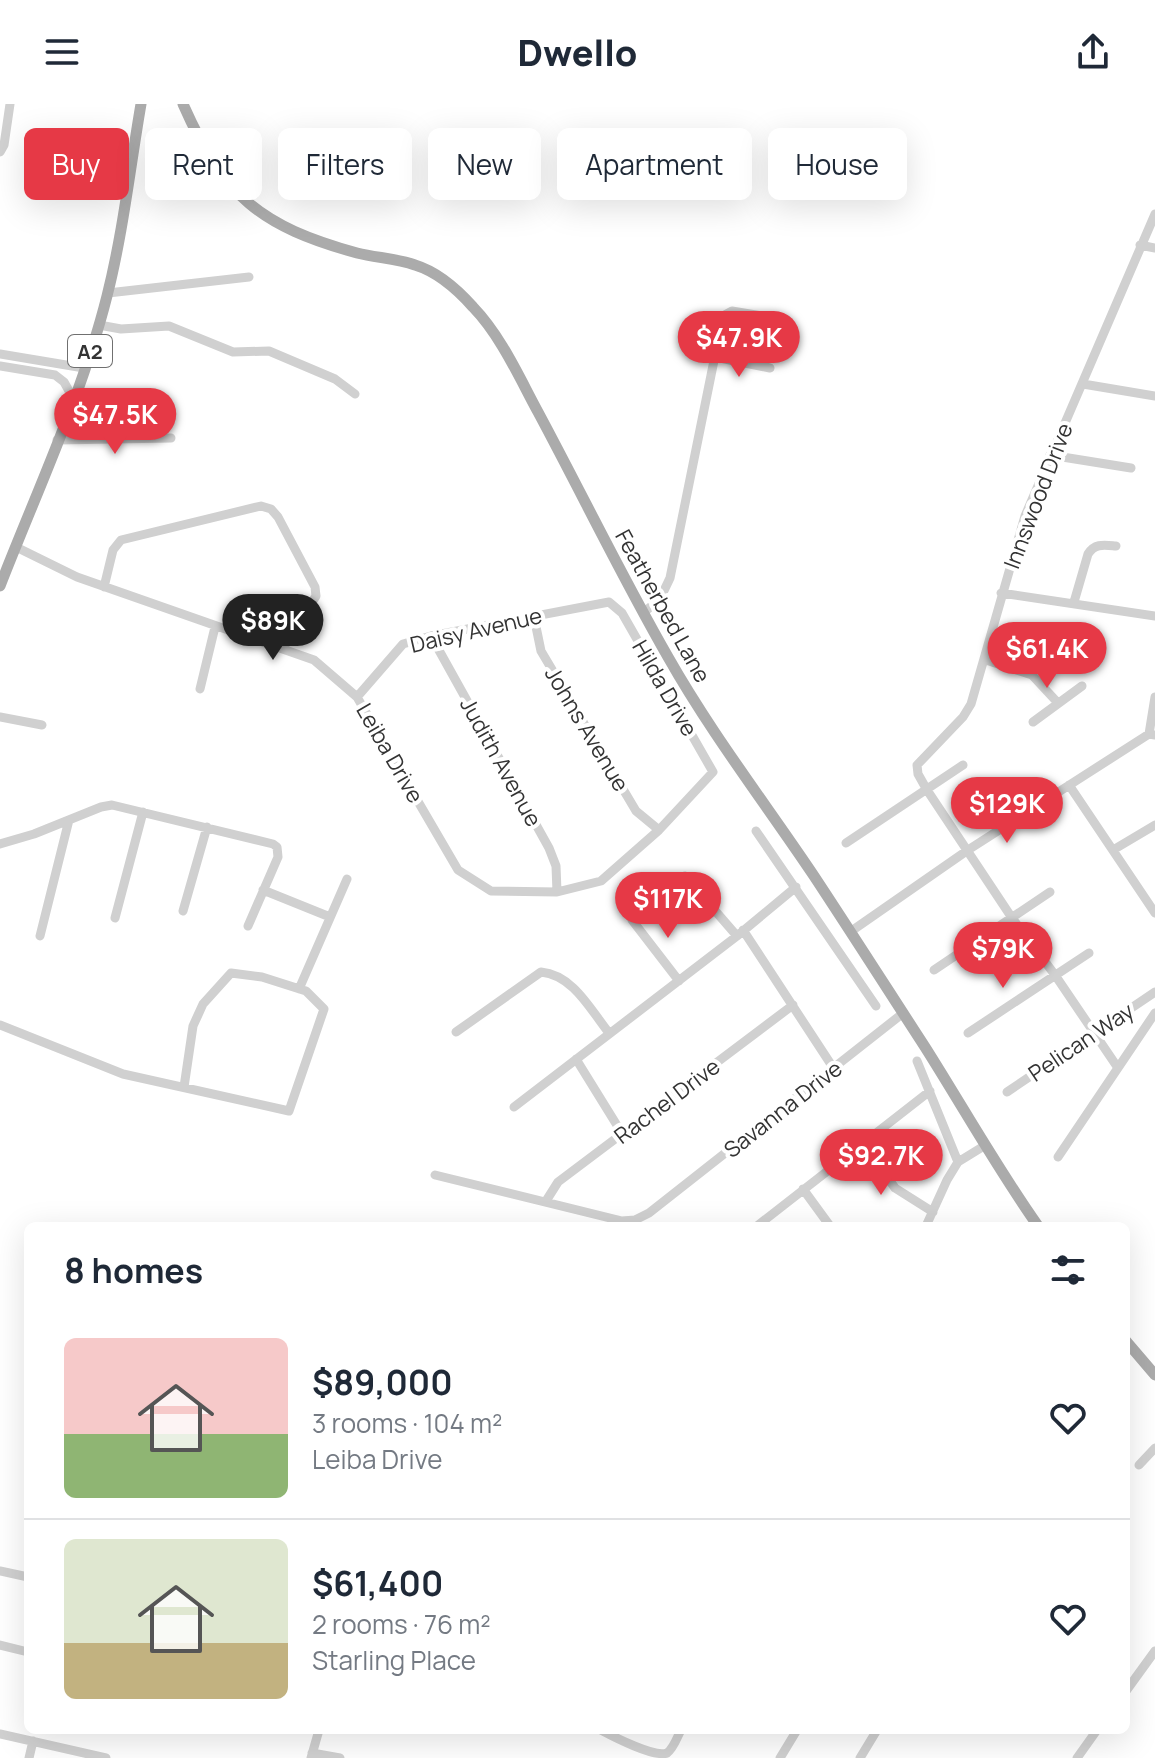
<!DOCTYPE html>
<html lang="en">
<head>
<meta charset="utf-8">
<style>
  :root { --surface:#fff; --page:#f2f2f3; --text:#1f2937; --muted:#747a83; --line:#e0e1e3; --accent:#e63946 }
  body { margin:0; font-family:Manrope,sans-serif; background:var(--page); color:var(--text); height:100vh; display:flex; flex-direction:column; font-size:30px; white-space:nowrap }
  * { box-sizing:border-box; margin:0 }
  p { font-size:26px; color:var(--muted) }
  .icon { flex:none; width:44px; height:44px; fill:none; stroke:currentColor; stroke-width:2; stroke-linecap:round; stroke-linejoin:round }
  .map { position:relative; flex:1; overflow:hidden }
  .details { position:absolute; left:24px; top:1118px; width:1106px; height:512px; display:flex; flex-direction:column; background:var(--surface); border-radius:12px; box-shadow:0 8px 32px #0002 }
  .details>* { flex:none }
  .hud { position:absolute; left:24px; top:24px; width:1108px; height:72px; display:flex; gap:16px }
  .price { position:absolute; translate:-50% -68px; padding:0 18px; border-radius:28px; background:var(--accent); color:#fff; font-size:26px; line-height:52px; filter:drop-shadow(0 2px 4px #0008) }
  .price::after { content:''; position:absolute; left:50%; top:48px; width:24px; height:18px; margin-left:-12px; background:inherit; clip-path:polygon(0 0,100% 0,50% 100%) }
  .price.active { background:#222; color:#fff }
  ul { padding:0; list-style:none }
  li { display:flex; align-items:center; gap:24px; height:200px; padding:0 40px }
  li+li { border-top:2px solid var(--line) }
  li span { display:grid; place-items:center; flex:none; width:224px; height:160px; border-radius:12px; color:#555 }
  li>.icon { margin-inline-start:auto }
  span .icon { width:96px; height:96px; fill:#fffc; stroke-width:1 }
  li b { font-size:34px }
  h2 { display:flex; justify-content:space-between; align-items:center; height:96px; padding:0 40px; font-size:34px }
  .tag { padding:0 28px; border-radius:12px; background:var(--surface); box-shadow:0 8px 32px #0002; font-size:28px; line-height:72px }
  .tag.active { background:var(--accent); color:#fff }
  header { display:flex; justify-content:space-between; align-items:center; height:104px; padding:0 40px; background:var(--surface); font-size:36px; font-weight:800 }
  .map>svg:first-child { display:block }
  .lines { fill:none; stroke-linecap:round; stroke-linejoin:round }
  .minor { stroke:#d0d0d0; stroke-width:9 }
  .major { stroke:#ababab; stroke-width:11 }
  .labels { text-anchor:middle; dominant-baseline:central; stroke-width:8; stroke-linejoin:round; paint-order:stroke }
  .shield { fill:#fff; stroke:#707070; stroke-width:2 }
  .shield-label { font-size:20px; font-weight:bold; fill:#333 }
  .street-label { font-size:22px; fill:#333; stroke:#fff }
</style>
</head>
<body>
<header><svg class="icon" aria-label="menu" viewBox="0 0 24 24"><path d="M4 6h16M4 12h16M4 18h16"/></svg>Dwello<svg class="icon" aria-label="share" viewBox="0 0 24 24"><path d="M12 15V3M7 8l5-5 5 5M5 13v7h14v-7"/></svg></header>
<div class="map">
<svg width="1155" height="1654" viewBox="0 0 1155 1654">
  <rect width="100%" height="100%" fill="#fff"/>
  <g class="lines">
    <!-- minor -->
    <path class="minor" d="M0,48L4,41L10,0
      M1140,141L1155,144
      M108,189L249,173
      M99,221L121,225L169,222L233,248L269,247L335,275L355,290
      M0,250L84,264
      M715,253L770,264
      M0,262L55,271L64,278L73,294
      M1083,280L1155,292
      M57,336L171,334
      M1050,351L1131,364
      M16,443L77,473L314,556L357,593L458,766L491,787L557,788L601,777L659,726L713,668L622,509L609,498L431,532L403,540L357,593
      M104,483L113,446L121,436L261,402L271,405L278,413L315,483L316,492L283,544
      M1001,489L1155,512
      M1074,498L1088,450C1095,439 1104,441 1116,442
      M643,509L660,495L670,474L723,212L732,207L787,216
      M534,513L541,547L636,707L659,726
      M431,532L549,744L556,762L557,788
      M986,556L1032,571L1058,599
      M200,585L215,523
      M0,613L42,621
      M1033,618L1082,582
      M1149,630L1155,593
      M1069,681L1155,809
      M756,727L876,902
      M846,739L963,661
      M0,740L34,730L101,703L112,701L273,740L277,743L278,753L248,822
      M1113,746L1155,721
      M685,772L737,832
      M263,786L330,813
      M183,807L207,723
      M115,814L143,708
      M632,816L679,877
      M743,826L834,965
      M850,828L968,746L1149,630L1155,631
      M40,832L69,716
      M934,866L1050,788
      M299,885L347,775
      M0,921L123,970L289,1007L324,905L306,887L262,873L231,869L203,900L193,922L184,983
      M456,928L541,868C573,871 590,905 609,929
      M968,929L1089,849
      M576,955L623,1031
      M917,957L958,1058
      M1118,964L1055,871L1012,814L927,686L918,670L917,661L963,613L971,600L1025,412L1155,110
      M1007,988L1155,888
      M514,1003L737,832L796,783
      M864,1041L895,1084L933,1108
      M1058,1053L1155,909
      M435,1071L622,1117L635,1116L649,1109L902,910
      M803,1085L830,1122
      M546,1097L558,1078L793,901
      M757,1122L930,987
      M926,1122L947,1076L958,1058L984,1042
      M1139,1361L1155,1344
      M0,1467L28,1473
      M0,1541L28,1548
      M1126,1587L1155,1547
      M601,1626C614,1633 655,1654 667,1649C674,1644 677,1633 681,1626
      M0,1630L106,1654
      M312,1649L340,1654
      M29,1654L33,1637
      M311,1654L319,1626
      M780,1654L797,1626
      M860,1654L877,1626
      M1077,1654L1097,1626"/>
    <!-- major -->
    <path class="major" d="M183,0C224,93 260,122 357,149C376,154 396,154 415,161C438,168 457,185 473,203C501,232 519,273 538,308C582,390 622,473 668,553C711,629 765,699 814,772C851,828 888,886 925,943C963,1003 997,1064 1038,1122
      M0,482C37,387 82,291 107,192C123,129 130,64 141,0
      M1126,1237L1155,1271"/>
  </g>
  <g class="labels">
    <!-- shield labels -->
    <rect class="shield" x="68" y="231" width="44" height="32" rx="6"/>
    <g class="shield-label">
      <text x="90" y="247">A2</text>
    </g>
    <!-- street labels -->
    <g class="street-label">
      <text transform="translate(1038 392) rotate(-69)">Innswood Drive</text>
      <text transform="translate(663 502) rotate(61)">Featherbed Lane</text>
      <text transform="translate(476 526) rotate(-13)">Daisy Avenue</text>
      <text transform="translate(665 584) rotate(60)">Hilda Drive</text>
      <text transform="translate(587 625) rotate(59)">Johns Avenue</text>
      <text transform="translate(390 649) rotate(60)">Leiba Drive</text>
      <text transform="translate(501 658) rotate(61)">Judith Avenue</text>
      <text transform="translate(1081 938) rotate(-34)">Pelican Way</text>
      <text transform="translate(667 997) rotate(-37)">Rachel Drive</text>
      <text transform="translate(783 1005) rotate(-38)">Savanna Drive</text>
    </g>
  </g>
</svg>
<b class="price" style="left:739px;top:275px">$47.9K</b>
<b class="price" style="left:115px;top:352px">$47.5K</b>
<b class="price active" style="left:273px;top:558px">$89K</b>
<b class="price" style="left:1047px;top:586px">$61.4K</b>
<b class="price" style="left:1007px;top:741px">$129K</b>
<b class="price" style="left:668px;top:836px">$117K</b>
<b class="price" style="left:1003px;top:886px">$79K</b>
<b class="price" style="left:881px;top:1093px">$92.7K</b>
<div class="hud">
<a class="tag active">Buy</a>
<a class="tag">Rent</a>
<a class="tag">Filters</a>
<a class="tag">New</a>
<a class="tag">Apartment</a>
<a class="tag">House</a>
</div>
<section class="details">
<h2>8 homes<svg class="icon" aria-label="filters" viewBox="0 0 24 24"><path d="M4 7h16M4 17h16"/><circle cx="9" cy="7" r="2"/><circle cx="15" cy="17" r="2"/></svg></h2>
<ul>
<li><span style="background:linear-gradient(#f6c9c9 60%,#8fb573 0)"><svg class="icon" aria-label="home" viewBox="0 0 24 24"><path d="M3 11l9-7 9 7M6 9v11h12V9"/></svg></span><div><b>$89,000</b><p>3 rooms · 104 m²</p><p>Leiba Drive</p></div><svg class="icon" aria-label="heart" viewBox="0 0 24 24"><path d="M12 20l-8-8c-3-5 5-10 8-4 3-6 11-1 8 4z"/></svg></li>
<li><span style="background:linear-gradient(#dfe7d0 65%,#c2b280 0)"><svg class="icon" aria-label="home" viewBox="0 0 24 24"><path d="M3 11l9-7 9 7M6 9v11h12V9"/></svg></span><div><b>$61,400</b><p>2 rooms · 76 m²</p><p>Starling Place</p></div><svg class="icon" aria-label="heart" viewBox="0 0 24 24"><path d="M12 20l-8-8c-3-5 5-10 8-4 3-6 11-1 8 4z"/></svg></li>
</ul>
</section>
</div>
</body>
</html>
